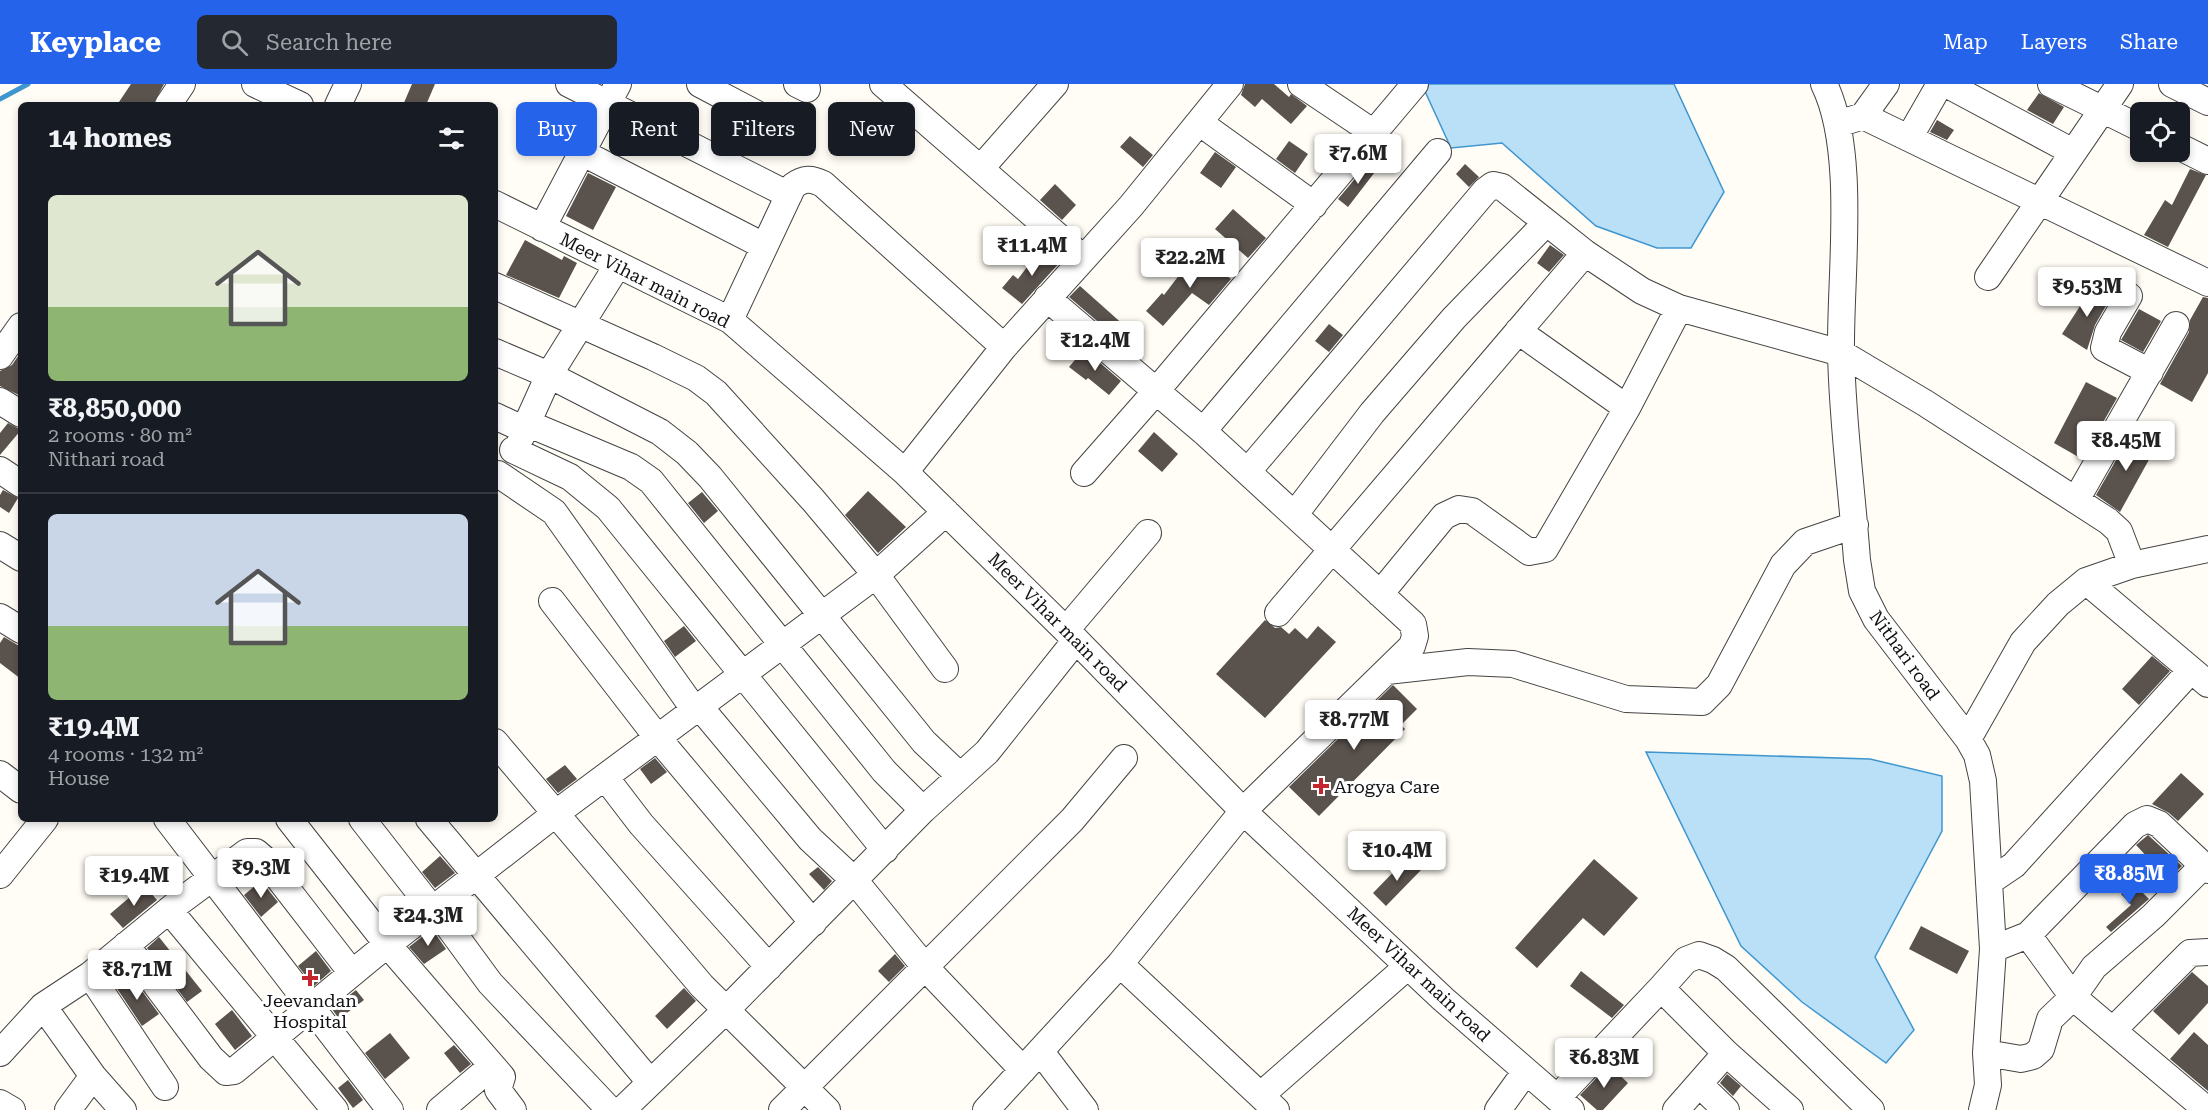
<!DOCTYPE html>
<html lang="en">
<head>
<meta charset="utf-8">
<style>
  :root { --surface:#171b24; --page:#242831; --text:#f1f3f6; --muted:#9ea1a6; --line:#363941; --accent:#2563eb }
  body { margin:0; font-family:"Roboto Serif",serif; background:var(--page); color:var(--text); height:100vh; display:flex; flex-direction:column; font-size:22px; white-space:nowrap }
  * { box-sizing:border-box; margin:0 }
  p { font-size:20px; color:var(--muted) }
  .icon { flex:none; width:33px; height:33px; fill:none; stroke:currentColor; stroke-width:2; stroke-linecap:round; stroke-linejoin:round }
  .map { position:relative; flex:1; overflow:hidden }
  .details { position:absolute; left:18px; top:18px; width:480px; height:720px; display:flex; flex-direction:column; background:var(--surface); border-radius:9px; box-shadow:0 3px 9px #0003 }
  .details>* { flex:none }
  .hud { position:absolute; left:516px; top:18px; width:570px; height:54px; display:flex; gap:12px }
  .tools { position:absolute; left:2130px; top:18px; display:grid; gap:12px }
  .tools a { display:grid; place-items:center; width:60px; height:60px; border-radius:9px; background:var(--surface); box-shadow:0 3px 9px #0003; font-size:30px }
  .price { position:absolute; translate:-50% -51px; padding:0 14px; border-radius:6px; background:#fff; color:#222; font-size:20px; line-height:39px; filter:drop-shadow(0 2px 3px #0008) }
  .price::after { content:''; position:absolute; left:50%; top:36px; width:18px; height:14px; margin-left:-9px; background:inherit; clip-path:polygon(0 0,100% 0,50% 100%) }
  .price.on { background:var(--accent); color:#fff }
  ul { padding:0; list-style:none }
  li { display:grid; align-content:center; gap:12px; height:318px; padding:0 30px }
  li+li { border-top:2px solid var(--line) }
  li span { display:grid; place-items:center; height:186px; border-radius:9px; color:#555 }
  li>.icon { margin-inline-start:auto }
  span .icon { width:108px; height:108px; fill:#fffc; stroke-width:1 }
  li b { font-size:26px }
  h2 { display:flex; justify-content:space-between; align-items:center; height:72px; padding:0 30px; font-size:26px }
  .pill { padding:0 21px; border-radius:9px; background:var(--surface); box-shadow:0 3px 9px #0003; font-size:21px; line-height:54px }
  .pill.on { background:var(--accent); color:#fff }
  header { display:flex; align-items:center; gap:36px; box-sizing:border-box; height:84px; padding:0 30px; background:var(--accent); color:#fff }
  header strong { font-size:28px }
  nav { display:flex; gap:33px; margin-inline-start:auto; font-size:21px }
  .search { width:420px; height:54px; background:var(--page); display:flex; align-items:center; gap:15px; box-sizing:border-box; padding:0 21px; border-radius:9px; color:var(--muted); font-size:22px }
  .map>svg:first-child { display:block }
  .water { fill:#b9e0f7; stroke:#3f96cf; stroke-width:1.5 }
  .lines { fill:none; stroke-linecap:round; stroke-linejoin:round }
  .stream { stroke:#3f96cf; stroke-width:5 }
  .building { fill:#5a524d }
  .minor-casing { stroke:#444; stroke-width:28 }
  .minor { stroke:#fff; stroke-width:26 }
  .poi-dot { fill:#c4262e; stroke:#fff; stroke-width:2 }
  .labels { text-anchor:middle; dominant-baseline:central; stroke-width:6; stroke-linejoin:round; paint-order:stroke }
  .street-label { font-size:18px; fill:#111; stroke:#fff }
  .poi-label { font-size:18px; fill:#111; stroke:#fff; text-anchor:start }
</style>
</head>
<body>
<header>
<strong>Keyplace</strong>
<div class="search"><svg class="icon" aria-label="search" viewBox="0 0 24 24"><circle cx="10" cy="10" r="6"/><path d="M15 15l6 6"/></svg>Search here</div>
<nav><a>Map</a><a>Layers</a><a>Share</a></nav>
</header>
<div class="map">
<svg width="2208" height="1026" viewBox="0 0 2208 1026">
  <rect width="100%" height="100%" fill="#fffdf5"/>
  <!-- water -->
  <path class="water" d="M1427,0H1674L1724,108L1691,164H1657L1596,142L1502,59L1451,64L1423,3Z
    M1646,668L1870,675L1942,692V747L1875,873L1914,946L1886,979L1802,918L1741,862Z"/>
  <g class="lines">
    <!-- stream -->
    <path class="stream" d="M0,15L28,0"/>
  </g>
  <!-- building -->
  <path class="building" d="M131,0H164L153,21H117Z
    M412,0H435L426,21H403Z
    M1245,0H1274L1289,13L1291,10L1307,22L1291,40L1262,15L1255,23L1241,11Z
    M2039,9L2064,23L2053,40L2027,26Z
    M1937,36L1954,46L1947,56L1930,48Z
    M1130,52L1153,71L1143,83L1120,63Z
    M1289,57L1308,70L1295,89L1276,75Z
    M1215,68L1236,83L1221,104L1200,89Z
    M1369,78L1378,84L1348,123L1338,115Z
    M1465,80L1479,93L1469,103L1456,90Z
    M2190,85L2206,91L2168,163L2144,151L2165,116L2172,121Z
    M588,89L616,103L593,146L566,132Z
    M1055,100L1076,121L1062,136L1040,116Z
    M1233,125L1266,154L1248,174L1215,145Z
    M525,156L562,176L564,172L577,179L559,214L506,191Z
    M1550,161L1564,171L1549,188L1537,179Z
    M1050,165L1062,176L1022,220L1002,204L1013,191L1018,195L1036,171L1041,175Z
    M1196,169L1231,195L1209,221L1192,209L1163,242L1146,227L1162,209L1164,211Z
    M1080,202L1126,243L1117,254L1069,213Z
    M2093,202L2111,213L2095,241L2087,266L2062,250Z
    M2203,213L2208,214V289L2192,318L2160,300L2189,248L2190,236Z
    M2139,225L2161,237L2143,268L2121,256Z
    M1329,240L1343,251L1329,268L1315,257Z
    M1084,265L1121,297L1109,311L1088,294L1086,296L1069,283Z
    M21,268V312L0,302V287L12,281Z
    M2086,298L2117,314L2082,375L2054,359Z
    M8,339L21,346L0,371V349Z
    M1154,348L1178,370L1162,388L1138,367Z
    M2131,350L2156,363L2120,428L2096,411Z
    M3,406L18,414L9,429L0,423V411Z
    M868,407L906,443L878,469L845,431Z
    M702,408L718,427L704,439L688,419Z
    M1265,536L1275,544L1281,543L1289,550L1295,544L1307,555L1318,542L1336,558L1265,634L1216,590Z
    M684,542L696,557L675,573L664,557Z
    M4,553L21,563V595L0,579V559Z
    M2152,572L2170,587L2139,621L2122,605Z
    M1393,601L1417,625L1401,641L1405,645L1319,732L1289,703Z
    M655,674L667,688L651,700L640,685Z
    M565,681L577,695L558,709L546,695Z
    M2181,689L2204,710L2178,737L2169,729L2152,720Z
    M2148,751L2182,782L2168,795L2136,761Z
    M440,772L455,789L435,804L422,788Z
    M1408,773L1421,786L1386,822L1373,809Z
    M1594,775L1638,814L1604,852L1583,834L1537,884L1515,864Z
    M818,783L832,797L824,806L809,790Z
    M261,797L278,818L261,833L244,811Z
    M2133,799L2149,815L2111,848L2106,843L2131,821L2121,810Z
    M144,801L157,816L123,844L110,830Z
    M1921,842L1969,867L1957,890L1909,865Z
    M432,845L446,865L424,880L409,863Z
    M159,853L202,907L187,918L147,864Z
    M316,867L331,887L314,902L298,882Z
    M895,870L905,882L889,898L878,887Z
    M1581,887L1624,921L1612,934L1570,902Z
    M2192,888L2208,902V919L2179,951L2153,927Z
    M131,892L159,930L142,942L116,903Z
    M684,904L696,917L667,945L655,932Z
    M356,906L364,916L339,935L332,925Z
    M232,926L252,952L235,966L215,940Z
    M2194,948L2208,961V1007L2170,975Z
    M390,949L410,974L385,995L365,969Z
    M454,961L471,980L460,989L444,969Z
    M1609,981L1628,999L1603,1026H1597L1580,1011Z
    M1727,990L1741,1002L1733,1012L1720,999Z
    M348,996L363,1016L353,1024L338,1004Z"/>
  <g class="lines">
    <!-- minor casing -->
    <g class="minor-casing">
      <path id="minor" d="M255,0L300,21
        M569,0L789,111
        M700,0L789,47
        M797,0L807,5
        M883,0L1083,174
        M1301,0L1374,49
        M1824,0C1857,67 1840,190 1841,267C1842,336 1852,407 1857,476L1862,507L1876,535L1968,655L1977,671L1983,697L1993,865L1986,969L1988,1001L1982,1026
        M1946,0L2073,68
        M2051,0L2140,44
        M2172,0L2208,18
        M168,21L182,0
        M338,21L348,0
        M1863,32L1886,0
        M1200,39L1314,121
        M1838,40L1863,32L2208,199
        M1909,54L1940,0
        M2180,63L2208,77
        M581,68L764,162
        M981,84L1055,0
        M495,120L730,236L905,388L1076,556L1243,727L1443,915L1571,1026
        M542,144L618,0
        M1988,193L2120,0
        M495,202L653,273L696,294L716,309L813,416L876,491L945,585
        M2129,212L2108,248L2104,264L2150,288
        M730,236L793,102C804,94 811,94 823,100L1004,263
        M1518,247L1627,324
        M495,268L549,291L660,348L687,369L710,393L924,658L960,692
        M0,272L21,242
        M0,317L21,330
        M495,332L525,346
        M529,340L631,383L651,397L884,687L923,726
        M1203,347L1438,68
        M521,353L549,291L617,182
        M513,366L570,393L608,424L885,766
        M0,386L21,400
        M1248,387L1485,107L1493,101L1502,103L1585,169L1642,207L1679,224L1841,269L1925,319L2108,437L2119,447L2132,481
        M905,388L1004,263L1131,122L1230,0
        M1084,389L1157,306L1415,0
        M498,390L554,428L694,625
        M2076,416L2176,241
        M1295,430L1372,329L1454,234L1546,139
        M0,461L21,474
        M2086,497L2208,600
        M1380,510L1444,432L1459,425L1472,427L1529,468L1545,465L1627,324L1679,224
        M552,517L657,653L813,839
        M1278,529L1585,169
        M0,533L21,546
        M1066,546L1148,449
        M1387,587L1468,578L1513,580L1626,615L1702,618L1719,601L1783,481L1805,458L1855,441
        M699,622L810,755L855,797L925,883L1023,986
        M1968,655L2023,558L2058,520L2086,497L2132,481L2208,465
        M495,658L702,902L827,1026
        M0,690L21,706
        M605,693L641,740L769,883
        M167,735L390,1026
        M289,735L388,861L502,993L498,1006L513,1026
        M362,735L433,826
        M429,735L650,998
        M0,791L45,735
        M1989,798L2014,781L2191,586
        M435,824L490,899L610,1026
        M169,826L335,1026
        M2028,851L2073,913L2207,1026
        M126,861L211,974L226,988L234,987L373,872L555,730L876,491L946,428
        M1993,865L2028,851L2135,741L2147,735L2159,740L2208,786
        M1120,880L1276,1026
        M90,891L165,1003
        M1661,904L1686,876L1699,871L1713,876L1726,884L1871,1026
        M43,922L93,992L123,1026
        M2113,946L2190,869L2208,868
        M1041,968L1085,1026
        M0,969L43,922L90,891L174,822L247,768H256L263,774L352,889
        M1986,969L2021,975L2033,972L2041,965L2050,935L2073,913L2094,883L2153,832L2203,782
        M1699,1000L1726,1026
        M1261,1011L1408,882
        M1557,1014L1661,904L1726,969L1790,1026
        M0,1019L12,1026
        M68,1026L93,992
        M440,1026L492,982
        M622,1026L726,926L923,726L987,668L1076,556
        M782,1026L1072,736L1124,674
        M986,1026L1120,880L1243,727L1412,562L1415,552L1413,540L1203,347L1047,214
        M1498,1026L1526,987
        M1676,1026L1726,969"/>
    </g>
    <!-- minor -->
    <use href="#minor" class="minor"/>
  </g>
  <!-- markers -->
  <g class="poi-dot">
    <path d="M1318 693h6v6h6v6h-6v6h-6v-6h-6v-6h6z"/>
    <path d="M307 885h6v6h6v6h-6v6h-6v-6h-6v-6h6z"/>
  </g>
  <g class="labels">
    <!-- street labels -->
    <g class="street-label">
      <text transform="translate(645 196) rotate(27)">Meer Vihar main road</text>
      <text transform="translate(1058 538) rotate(45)">Meer Vihar main road</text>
      <text transform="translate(1905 571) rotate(54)">Nithari road</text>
      <text transform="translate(1419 890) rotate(43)">Meer Vihar main road</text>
    </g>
    <!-- poi labels -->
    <g class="poi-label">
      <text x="1334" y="702">Arogya Care</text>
      <text x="310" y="916" text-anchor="middle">Jeevandan<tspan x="310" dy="21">Hospital</tspan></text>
    </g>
  </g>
</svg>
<div class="tools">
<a><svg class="icon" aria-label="locate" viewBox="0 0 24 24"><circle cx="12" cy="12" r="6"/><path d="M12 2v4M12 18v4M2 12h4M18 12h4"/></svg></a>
</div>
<b class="price" style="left:1358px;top:101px">₹7.6M</b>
<b class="price" style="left:1032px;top:193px">₹11.4M</b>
<b class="price" style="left:1190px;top:205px">₹22.2M</b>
<b class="price" style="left:2087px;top:234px">₹9.53M</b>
<b class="price" style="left:1095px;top:288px">₹12.4M</b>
<b class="price" style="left:2126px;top:388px">₹8.45M</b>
<b class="price" style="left:1354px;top:667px">₹8.77M</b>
<b class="price" style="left:1397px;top:798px">₹10.4M</b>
<b class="price" style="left:261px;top:815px">₹9.3M</b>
<b class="price on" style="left:2129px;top:821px">₹8.85M</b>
<b class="price" style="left:134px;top:823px">₹19.4M</b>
<b class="price" style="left:428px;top:863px">₹24.3M</b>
<b class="price" style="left:137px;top:917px">₹8.71M</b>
<b class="price" style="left:1604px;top:1005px">₹6.83M</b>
<div class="hud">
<a class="pill on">Buy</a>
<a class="pill">Rent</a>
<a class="pill">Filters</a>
<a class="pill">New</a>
</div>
<section class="details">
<h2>14 homes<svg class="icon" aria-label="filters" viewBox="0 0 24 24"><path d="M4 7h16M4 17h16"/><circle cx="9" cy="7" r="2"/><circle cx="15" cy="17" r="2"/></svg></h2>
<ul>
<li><span style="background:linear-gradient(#dfe7d0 60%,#8fb573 0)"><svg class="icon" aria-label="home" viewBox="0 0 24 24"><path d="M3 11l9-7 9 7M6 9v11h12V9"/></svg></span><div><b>₹8,850,000</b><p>2 rooms · 80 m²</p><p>Nithari road</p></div></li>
<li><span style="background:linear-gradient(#c9d6e8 60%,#8fb573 0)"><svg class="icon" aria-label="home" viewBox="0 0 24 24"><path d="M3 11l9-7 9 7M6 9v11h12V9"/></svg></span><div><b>₹19.4M</b><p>4 rooms · 132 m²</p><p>House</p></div></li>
</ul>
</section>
</div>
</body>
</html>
